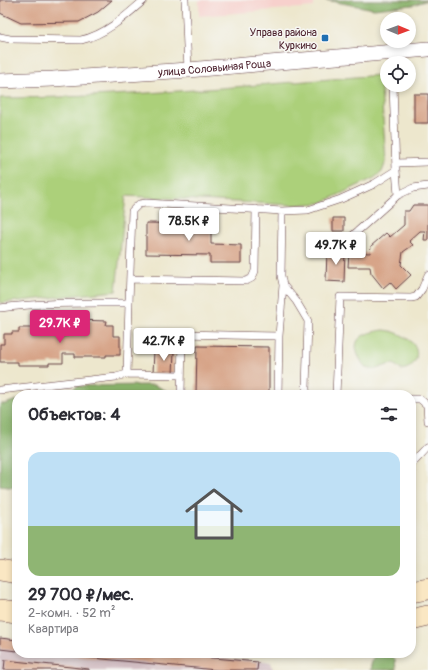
<!DOCTYPE html>
<html lang="ru">
<head>
<meta charset="utf-8">
<style>
  :root { --surface:#fff; --page:#f7f7f7; --text:#2b2b33; --muted:#7c7c81; --accent:#db2777 }
  body { margin:0; font-family:Pangolin,sans-serif; background:var(--page); color:var(--text); height:100vh; display:flex; flex-direction:column; font-size:15px; white-space:nowrap }
  * { box-sizing:border-box; margin:0 }
  p { font-size:13px; color:var(--muted) }
  .icon { flex:none; width:22px; height:22px; fill:none; stroke:currentColor; stroke-width:2; stroke-linecap:round; stroke-linejoin:round }
  .map { position:relative; flex:1; overflow:hidden }
  .sheet { position:absolute; left:12px; top:390px; width:404px; height:268px; display:flex; flex-direction:column; background:var(--surface); border-radius:16px; box-shadow:0 2px 6px #0003 }
  .sheet>* { flex:none }
  .needle { width:26px; rotate:91deg }
  .tools { position:absolute; left:380px; top:12px; display:grid; gap:8px }
  .tools a { display:grid; place-items:center; width:36px; height:36px; border-radius:50%; background:var(--surface); box-shadow:0 2px 6px #0003; font-size:20px }
  .price { position:absolute; translate:-50% -34px; padding:0 9px; border-radius:4px; background:#fff; color:#222; font-size:13px; line-height:26px; filter:drop-shadow(0 1px 2px #0008) }
  .price::after { content:''; position:absolute; left:50%; top:24px; width:12px; height:9px; margin-left:-6px; background:inherit; clip-path:polygon(0 0,100% 0,50% 100%) }
  .price.current { background:var(--accent); color:#fff }
  ul { padding:0; list-style:none }
  li { display:grid; align-content:center; gap:8px; height:212px; padding:0 16px }
  li span { display:grid; place-items:center; height:124px; border-radius:12px; color:#555 }
  li>.icon { margin-inline-start:auto }
  span .icon { width:72px; height:72px; fill:#fffc; stroke-width:1 }
  li b { font-size:17px }
  h2 { display:flex; justify-content:space-between; align-items:center; height:48px; padding:0 16px; font-size:17px }
  .map>svg:first-child { display:block }
  .built { fill:#f7d0cc }
  .industrial { fill:#d2bec3 }
  .green { fill:#acd07a; stroke:#7b7852 }
  .forest { fill:#89b26a; stroke:#6a684a }
  .building { fill:#d7a488 }
  .lines { fill:none; stroke-linecap:round; stroke-linejoin:round }
  .service-casing { stroke:#623d43; stroke-width:8 }
  .minor-casing { stroke:#623d43; stroke-width:16 }
  .secondary-casing { stroke:#623d43; stroke-width:22 }
  .service { stroke:#fff; stroke-width:7 }
  .minor { stroke:#fff; stroke-width:15 }
  .secondary { stroke:#fae7c3; stroke-width:21 }
  .poi-dot { fill:#1f6fb2; stroke:#f6f6f2; stroke-width:1.5 }
  .labels { text-anchor:middle; dominant-baseline:central; stroke-width:3; stroke-linejoin:round; paint-order:stroke }
  .poi-label { font-size:11px; fill:#4a1f2b; stroke:#f6f6f2; text-anchor:end }
  .street-label { font-size:11px; fill:#4a1f2b; stroke:#f6f6f2 }
</style>
</head>
<body>
<div class="map">
<svg width="428" height="670" viewBox="0 0 428 670">
  <rect width="100%" height="100%" fill="#f6f6f2"/>
  <filter id="ink" filterUnits="userSpaceOnUse"><feTurbulence type="fractalNoise" baseFrequency=".025" numOctaves="2"/><feDisplacementMap in="SourceGraphic" scale="8" xChannelSelector="R" yChannelSelector="G"/><feConvolveMatrix kernelMatrix="1 2 1 2 8 2 1 2 1" color-interpolation-filters="sRGB"/></filter>
  <filter id="wash" filterUnits="userSpaceOnUse"><feTurbulence type="fractalNoise" baseFrequency=".012" numOctaves="4" result="noise"/><feDisplacementMap in="SourceGraphic" scale="16" xChannelSelector="R" yChannelSelector="G"/><feGaussianBlur stdDeviation="0.9" result="paint"/><feColorMatrix in="noise" values="0 0 0 0 0 0 0 0 0 0 0 0 0 0 0 0 0 1.4 0 .05"/><feComposite in="paint" operator="in"/></filter>
  <g filter="url(#wash)">
    <rect width="100%" height="100%" fill="#ede7cd"/>
    <!-- built -->
    <path class="built" d="M199,0H314V7L199,16Z"/>
    <!-- industrial -->
    <path class="industrial" d="M0,637L17,639V653H174L271,662L273,670H0Z"/>
    <!-- green -->
    <path class="green" d="M380,75L386,161L382,172L374,178L321,203L292,205L126,196L116,291L0,303V98C127,98 253,85 380,75Z
      M384,330C395,331 407,336 414,345C421,357 413,369 401,370L394,364C385,364 378,371 369,369C363,367 362,362 359,357C349,337 367,332 384,330Z"/>
    <!-- forest -->
    <path class="forest" d="M325,0H428L413,5L374,9Z
      M154,385L167,391L169,395H66L77,386Z
      M17,400V488L0,486V404H5Z
      M390,654L395,659L396,670H370C373,654 376,655 390,654Z"/>
    <g id="blocks">
      <!-- building -->
      <path class="building" d="M0,0H112L98,12L79,22L21,23L0,13Z
        M414,94H428V123H414Z
        M413,205H428V240H424L425,231H420L409,241L413,245L403,252L401,265L411,275L396,289L390,282L383,288L371,273L370,267H348L349,252L370,253L371,246L386,233L390,237L404,225V211H409Z
        M333,218H344V231H333Z
        M146,223L211,224V244L241,245V263H210V255L146,254Z
        M327,249L345,250L344,282L326,281Z
        M76,320L107,321L106,325H113V336H120V355H106V357H75V354H63V363H49V365H18V362H0V344H4V334H12V332H19V328H50V331H57V336H68L69,324H76Z
        M197,346L269,347V395H196Z
        M154,350L174,351L173,374L153,373Z
        M0,638L17,640V651L0,649Z
        M51,653H159L258,662L257,670H216L51,654Z
        M5,660L89,669V670H4Z"/>
    </g>
  </g>
  <g filter="url(#ink)">
    <use href="#blocks" fill-opacity="0" stroke="#623d43" stroke-width="1"/>
    <g class="lines">
      <!-- service casing -->
      <g class="service-casing">
        <path id="service" d="M185,0L188,70
          M0,37L10,39L81,40C105,35 126,16 144,0
          M392,52V63
          M396,163L428,162
          M396,170L398,195
          M282,211L281,276L283,285L296,301L308,321L306,389L307,395
          M351,237L398,195L413,188L428,186
          M130,279L246,281L252,278L255,271L256,209
          M0,308C43,302 86,303 129,303L132,211L139,204L146,203L282,211L308,210L341,199L374,184L396,170L393,85
          M279,336L283,285
          M127,374L181,375
          M0,390L116,377L127,374L129,303
          M181,395L182,334L279,336L278,395
          M336,395L340,297L411,298L416,297L422,289L428,275
          M411,399H420L427,405L428,421
          M411,465L428,447"/>
      </g>
      <!-- minor casing -->
      <g class="minor-casing">
        <g id="minor">
          <path id="s1" d="M0,81L53,79L188,70L428,49"/>
        </g>
      </g>
      <!-- secondary casing -->
      <g class="secondary-casing">
        <path id="secondary" d="M0,570L17,573
          M411,592L428,589
          M0,610L17,612
          M411,620L428,616"/>
      </g>
      <!-- service -->
      <use href="#service" class="service"/>
      <!-- minor -->
      <use href="#minor" class="minor"/>
      <!-- secondary -->
      <use href="#secondary" class="secondary"/>
    </g>
  </g>
  <!-- markers -->
  <rect class="poi-dot" x="321" y="34" width="8" height="8" rx="2"/>
  <g class="labels">
    <!-- poi labels -->
    <g class="poi-label">
      <text x="317" y="32">Управа района<tspan x="317" dy="13">Куркино</tspan></text>
    </g>
    <!-- street labels -->
    <g class="street-label">
      <text stroke="none"><textPath href="#s1" startOffset="215">улица Соловьиная Роща</textPath></text>
    </g>
  </g>
</svg>
<div class="tools">
<a><svg class="needle" viewBox="-14 -14 28 28"><path d="M0-13l5 13h-10z" fill="#e53935"/><path d="M0 13l5-13h-10z" fill="#7c7c81"/></svg></a>
<a><svg class="icon" aria-label="locate" viewBox="0 0 24 24"><circle cx="12" cy="12" r="6"/><path d="M12 2v4M12 18v4M2 12h4M18 12h4"/></svg></a>
</div>
<b class="price" style="left:189px;top:242px">78.5K ₽</b>
<b class="price" style="left:336px;top:266px">49.7K ₽</b>
<b class="price current" style="left:60px;top:344px">29.7K ₽</b>
<b class="price" style="left:164px;top:362px">42.7K ₽</b>
<section class="sheet">
<h2>Объектов: 4<svg class="icon" aria-label="filters" viewBox="0 0 24 24"><path d="M4 7h16M4 17h16"/><circle cx="9" cy="7" r="2"/><circle cx="15" cy="17" r="2"/></svg></h2>
<ul>
<li><span style="background:linear-gradient(#bfe0f5 60%,#8fb573 0)"><svg class="icon" aria-label="home" viewBox="0 0 24 24"><path d="M3 11l9-7 9 7M6 9v11h12V9"/></svg></span><div><b>29 700 ₽/мес.</b><p>2-комн. · 52 m²</p><p>Квартира</p></div></li>
</ul>
</section>
</div>
</body>
</html>
